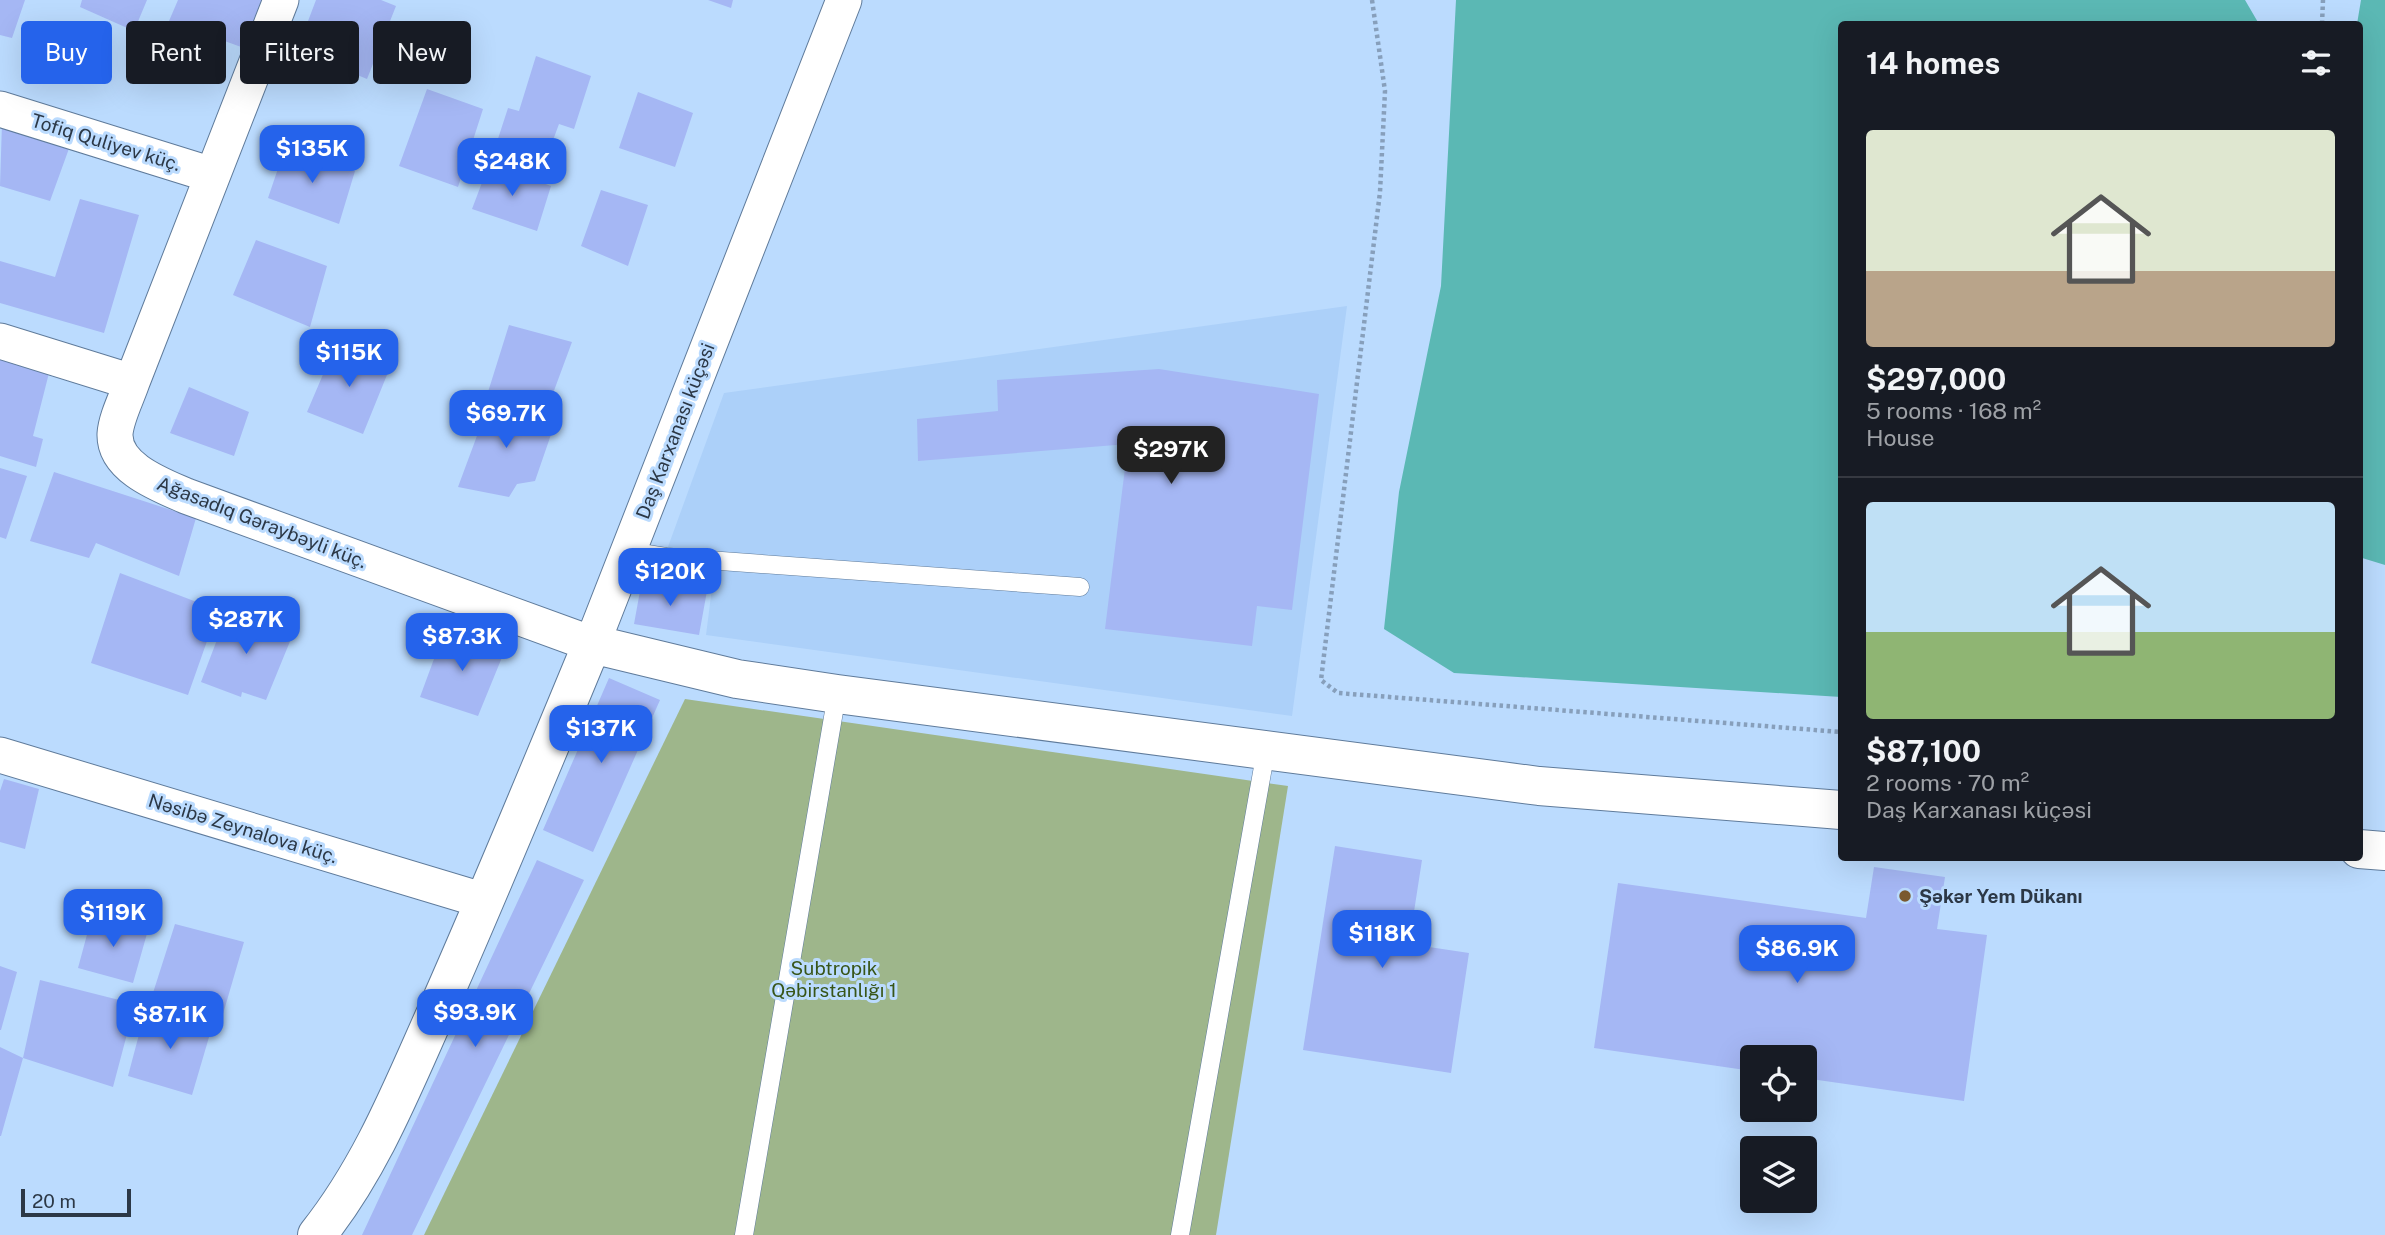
<!DOCTYPE html>
<html lang="en">
<head>
<meta charset="utf-8">
<style>
  :root { --surface:#171b24; --page:#20242c; --text:#f1f3f6; --muted:#9ea1a6; --line:#363941; --accent:#2563eb }
  body { margin:0; font-family:"Public Sans",sans-serif; background:var(--page); color:var(--text); height:100vh; display:flex; flex-direction:column; font-size:26px; white-space:nowrap }
  * { box-sizing:border-box; margin:0 }
  p { font-size:23px; color:var(--muted) }
  .icon { flex:none; width:38px; height:38px; fill:none; stroke:currentColor; stroke-width:2; stroke-linecap:round; stroke-linejoin:round }
  .map { position:relative; flex:1; overflow:hidden }
  .details { position:absolute; left:1838px; top:21px; width:525px; height:840px; display:flex; flex-direction:column; background:var(--surface); border-radius:7px; box-shadow:0 7px 28px #0002 }
  .details>* { flex:none }
  .top-card { position:absolute; left:21px; top:21px; width:665px; height:63px; display:flex; gap:14px }
  .fabs { position:absolute; left:1740px; top:1045px; display:grid; gap:14px }
  .fabs a { display:grid; place-items:center; width:77px; height:77px; border-radius:7px; background:var(--surface); box-shadow:0 7px 28px #0002; font-size:35px }
  .scale { position:absolute; left:21px; bottom:18px; width:110px; box-sizing:border-box; padding-left:7px; border:4px solid #2c3846; border-top:0; font-size:19px; line-height:24px; white-space:nowrap; color:#2c3846; -webkit-text-stroke:5px #bbdbfe; paint-order:stroke }
  .price { position:absolute; translate:-50% -60px; padding:0 16px; border-radius:14px; background:var(--accent); color:#fff; font-size:23px; line-height:46px; filter:drop-shadow(0 2px 4px #0008) }
  .price::after { content:''; position:absolute; left:50%; top:42px; width:21px; height:16px; margin-left:-10px; background:inherit; clip-path:polygon(0 0,100% 0,50% 100%) }
  .price.selected { background:#222; color:#fff }
  ul { padding:0; list-style:none }
  li { display:grid; align-content:center; gap:14px; height:371px; padding:0 28px }
  li+li { border-top:2px solid var(--line) }
  li span { display:grid; place-items:center; height:217px; border-radius:7px; color:#555 }
  li>.icon { margin-inline-start:auto }
  span .icon { width:126px; height:126px; fill:#fffc; stroke-width:1 }
  li b { font-size:30px }
  h2 { display:flex; justify-content:space-between; align-items:center; height:84px; padding:0 28px; font-size:30px }
  .chip { padding:0 24px; border-radius:7px; background:var(--surface); box-shadow:0 7px 28px #0002; font-size:24px; line-height:63px }
  .chip.selected { background:var(--accent); color:#fff }
  .map>svg:first-child { display:block }
  .built { fill:#acd0f9 }
  .green { fill:#9eb68b }
  .water { fill:#5bb8b4 }
  .building { fill:#a5b7f4 }
  .lines { fill:none; stroke-linecap:round; stroke-linejoin:round }
  .lane-casing { stroke:#5f7b9b; stroke-width:19 }
  .street-casing { stroke:#5f7b9b; stroke-width:37 }
  .secondary-casing { stroke:#5f7b9b; stroke-width:40 }
  .path { stroke:#879fbb; stroke-width:4.5; stroke-dasharray:3.5 3.5; stroke-linecap:butt }
  .lane { stroke:#fff; stroke-width:18 }
  .street { stroke:#fff; stroke-width:35 }
  .secondary { stroke:#fff; stroke-width:38 }
  .poi-dot { fill:#7a592f; stroke:#bbdbfe; stroke-width:2.5 }
  .labels { text-anchor:middle; dominant-baseline:central; stroke-width:6; stroke-linejoin:round; paint-order:stroke }
  .street-label { font-size:19px; fill:#2c3846; stroke:#bbdbfe }
  .poi-label { font-size:19px; font-weight:bold; fill:#2c3846; stroke:#bbdbfe; text-anchor:start }
  .park-label { font-size:19px; fill:#385518; stroke:#bbdbfe }
</style>
</head>
<body>
<div class="map">
<svg width="2385" height="1235" viewBox="0 0 2385 1235">
  <rect width="100%" height="100%" fill="#bbdbfe"/>
  <!-- built -->
  <path class="built" d="M1347,306L1292,716L706,635L712,588L657,577L724,393Z"/>
  <!-- green -->
  <path class="green" d="M685,699L1288,786L1216,1235H424Z"/>
  <!-- water -->
  <path class="water" d="M1456,0H2245L2259,24H1841V697L1454,673L1384,629L1399,492L1441,286Z
    M2361,0H2385V565L2359,557L2357,24Z"/>
  <!-- building -->
  <path class="building" d="M0,0H25L12,38L0,35Z
    M82,0H147L134,31L80,7Z
    M178,0H263L244,48L169,21Z
    M316,0H381L396,6L367,79L297,50Z
    M708,0H733L731,8Z
    M536,56L591,76L574,129L559,124L542,170L494,151L508,108L519,111Z
    M427,89L483,109L458,187L399,166Z
    M638,92L693,113L675,167L619,148Z
    M2,123L71,143L50,201L0,186Z
    M286,145L355,171L339,224L268,198Z
    M489,164L551,186L537,231L472,209Z
    M601,190L648,205L628,266L581,246Z
    M80,199L139,215L104,333L0,303V261L55,277Z
    M256,240L327,266L310,327L233,295Z
    M509,325L572,342L545,415L488,392Z
    M336,344L391,365L363,434L307,412Z
    M0,357L49,373L33,436L43,439L36,467L0,456Z
    M1159,369L1319,394L1292,610L1257,606L1252,646L1105,629L1128,444L918,461L917,419L998,411L997,380Z
    M189,387L249,412L234,456L170,433Z
    M491,398L555,423L535,481L517,484L509,497L458,487Z
    M0,468L27,476L6,539L0,537Z
    M54,472L196,518L179,576L96,543L89,558L30,541Z
    M120,573L218,610L188,695L91,663Z
    M642,580L707,591L699,635L634,624Z
    M229,608L293,634L266,700L242,692L241,697L201,682Z
    M445,629L505,650L478,716L420,697Z
    M609,678L660,700L593,852L543,830Z
    M4,779L39,789L25,849L0,842V791Z
    M1335,846L1422,860L1409,944L1469,953L1451,1073L1303,1050Z
    M537,860L584,880L412,1235H362Z
    M1874,867L1945,877L1937,929L1987,935L1964,1101L1804,1078V1057H1752V1071L1594,1048L1618,883L1866,918Z
    M92,916L148,930L133,983L78,968Z
    M175,924L244,942L223,1014L152,996Z
    M0,966L17,972L1,1030H0Z
    M40,980L135,1004L113,1087L23,1058Z
    M146,1008L212,1027L192,1095L128,1076Z
    M0,1047L23,1058L1,1136H0Z"/>
  <g class="lines">
    <!-- lane casing -->
    <g class="lane-casing">
      <path id="lane" d="M628,551L666,557L1080,587
        M744,1235L837,694
        M1180,1235L1266,750"/>
    </g>
    <!-- street casing -->
    <g class="street-casing">
      <path id="street" d="M281,0L132,382C127,397 116,418 115,434C114,468 161,485 186,496L592,644L844,0
        M0,109L212,175
        M0,341L132,382
        M0,755L485,901"/>
    </g>
    <!-- secondary casing -->
    <g class="secondary-casing">
      <path id="secondary" d="M2359,849L2385,851
        M317,1235C372,1166 403,1086 439,1006C492,886 542,765 592,644L737,679L837,694L1539,786L1841,810"/>
    </g>
    <!-- path -->
    <path class="path" d="M1372,0L1385,91L1380,192L1321,680L1338,693L1841,732
      M2322,24L2323,0"/>
    <!-- lane -->
    <use href="#lane" class="lane"/>
    <!-- street -->
    <use href="#street" class="street"/>
    <!-- secondary -->
    <use href="#secondary" class="secondary"/>
  </g>
  <!-- markers -->
  <circle class="poi-dot" cx="1905" cy="896" r="7"/>
  <g class="labels">
    <!-- street labels -->
    <g class="street-label">
      <text transform="translate(106 142) rotate(17)">Tofiq Quliyev küç.</text>
      <text transform="translate(675 431) rotate(-69)">Daş Karxanası küçəsi</text>
      <text transform="translate(262 522) rotate(21)">Ağasadıq Gəraybəyli küç.</text>
      <text transform="translate(243 828) rotate(17)">Nəsibə Zeynalova küç.</text>
    </g>
    <!-- poi labels -->
    <g class="poi-label">
      <text x="1919" y="896">Şəkər Yem Dükanı</text>
    </g>
    <!-- park labels -->
    <g class="park-label">
      <text x="834" y="968">Subtropik<tspan x="834" dy="22">Qəbirstanlığı 1</tspan></text>
    </g>
  </g>
</svg>
<div class="fabs">
<a><svg class="icon" aria-label="locate" viewBox="0 0 24 24"><circle cx="12" cy="12" r="6"/><path d="M12 2v4M12 18v4M2 12h4M18 12h4"/></svg></a>
<a><svg class="icon" aria-label="layers" viewBox="0 0 24 24"><path d="M12 4l9 5-9 5-9-5zM3 14l9 5 9-5"/></svg></a>
</div>
<div class="scale">20 m</div>
<b class="price" style="left:312px;top:185px">$135K</b>
<b class="price" style="left:512px;top:198px">$248K</b>
<b class="price" style="left:349px;top:389px">$115K</b>
<b class="price" style="left:506px;top:450px">$69.7K</b>
<b class="price selected" style="left:1171px;top:486px">$297K</b>
<b class="price" style="left:670px;top:608px">$120K</b>
<b class="price" style="left:246px;top:656px">$287K</b>
<b class="price" style="left:462px;top:673px">$87.3K</b>
<b class="price" style="left:601px;top:765px">$137K</b>
<b class="price" style="left:113px;top:949px">$119K</b>
<b class="price" style="left:1382px;top:970px">$118K</b>
<b class="price" style="left:1797px;top:985px">$86.9K</b>
<b class="price" style="left:475px;top:1049px">$93.9K</b>
<b class="price" style="left:170px;top:1051px">$87.1K</b>
<div class="top-card">
<a class="chip selected">Buy</a>
<a class="chip">Rent</a>
<a class="chip">Filters</a>
<a class="chip">New</a>
</div>
<section class="details">
<h2>14 homes<svg class="icon" aria-label="filters" viewBox="0 0 24 24"><path d="M4 7h16M4 17h16"/><circle cx="9" cy="7" r="2"/><circle cx="15" cy="17" r="2"/></svg></h2>
<ul>
<li><span style="background:linear-gradient(#dfe7d0 65%,#b9a48a 0)"><svg class="icon" aria-label="home" viewBox="0 0 24 24"><path d="M3 11l9-7 9 7M6 9v11h12V9"/></svg></span><div><b>$297,000</b><p>5 rooms · 168 m²</p><p>House</p></div></li>
<li><span style="background:linear-gradient(#bfe0f5 60%,#8fb573 0)"><svg class="icon" aria-label="home" viewBox="0 0 24 24"><path d="M3 11l9-7 9 7M6 9v11h12V9"/></svg></span><div><b>$87,100</b><p>2 rooms · 70 m²</p><p>Daş Karxanası küçəsi</p></div></li>
</ul>
</section>
</div>
</body>
</html>
